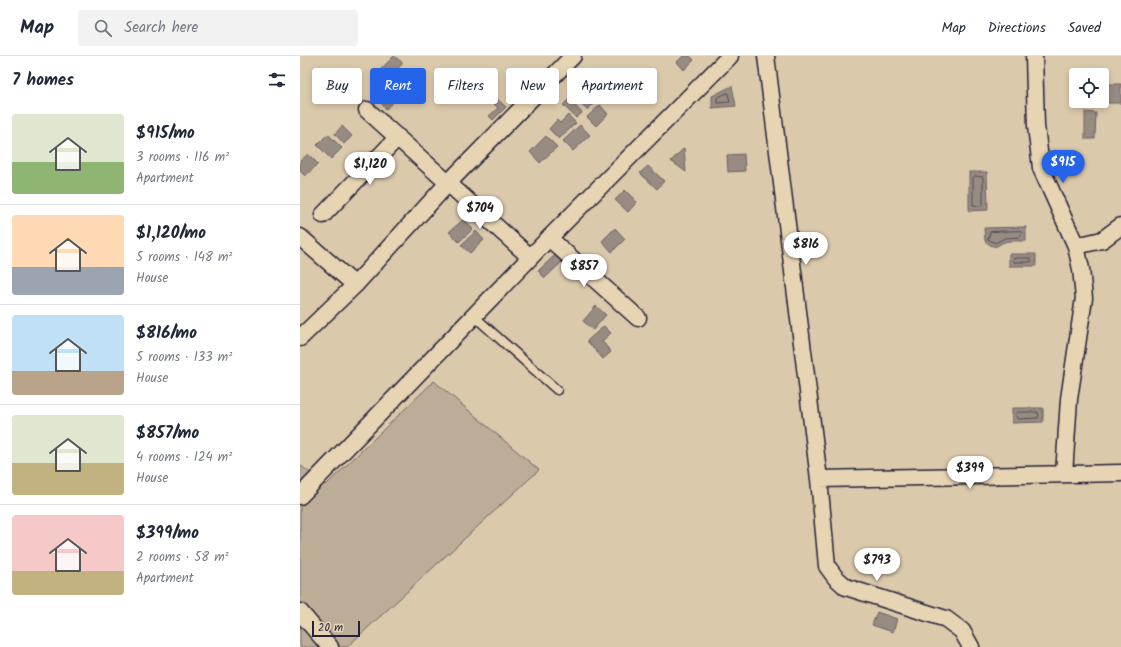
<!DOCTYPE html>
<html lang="en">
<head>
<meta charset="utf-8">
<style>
  :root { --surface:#fff; --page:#f2f2f3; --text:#1f2937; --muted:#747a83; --line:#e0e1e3; --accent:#2563eb }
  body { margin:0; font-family:Kalam,sans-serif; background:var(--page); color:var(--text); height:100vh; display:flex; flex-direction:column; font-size:15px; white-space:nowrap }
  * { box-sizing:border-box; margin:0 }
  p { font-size:13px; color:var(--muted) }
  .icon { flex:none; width:22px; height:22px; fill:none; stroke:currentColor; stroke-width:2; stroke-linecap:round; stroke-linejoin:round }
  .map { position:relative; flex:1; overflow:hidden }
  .side { display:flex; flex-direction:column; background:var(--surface); width:300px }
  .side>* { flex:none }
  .top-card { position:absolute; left:12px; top:12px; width:380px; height:36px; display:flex; gap:8px }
  .buttons { position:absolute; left:769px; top:12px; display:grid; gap:8px }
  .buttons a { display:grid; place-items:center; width:40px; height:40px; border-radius:4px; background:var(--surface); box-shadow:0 2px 6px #0003; font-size:20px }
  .scale { position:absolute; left:12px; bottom:10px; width:48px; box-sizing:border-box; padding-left:4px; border:2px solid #22223b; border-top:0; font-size:11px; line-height:14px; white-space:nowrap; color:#22223b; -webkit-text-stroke:3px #e7d4b2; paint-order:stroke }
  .price { position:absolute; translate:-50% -34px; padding:0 9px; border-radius:14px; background:#fff; color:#222; font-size:13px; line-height:26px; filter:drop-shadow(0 1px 2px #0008) }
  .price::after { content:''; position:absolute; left:50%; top:24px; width:12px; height:9px; margin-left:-6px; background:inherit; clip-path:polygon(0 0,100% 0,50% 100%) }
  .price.current { background:var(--accent); color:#fff }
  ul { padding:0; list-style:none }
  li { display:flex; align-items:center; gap:12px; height:100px; padding:0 12px }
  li+li { border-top:1px solid var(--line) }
  li span { display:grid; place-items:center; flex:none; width:112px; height:80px; border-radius:4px; color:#555 }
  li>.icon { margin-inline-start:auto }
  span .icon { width:48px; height:48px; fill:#fffc; stroke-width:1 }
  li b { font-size:17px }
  h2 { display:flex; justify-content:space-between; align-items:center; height:48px; padding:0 12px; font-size:17px }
  .pill { padding:0 14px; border-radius:4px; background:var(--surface); box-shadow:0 2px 6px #0003; font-size:14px; line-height:36px }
  .pill.current { background:var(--accent); color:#fff }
  header { display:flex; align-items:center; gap:24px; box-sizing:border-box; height:56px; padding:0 20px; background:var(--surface); border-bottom:1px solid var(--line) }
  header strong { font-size:19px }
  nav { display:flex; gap:22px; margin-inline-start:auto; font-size:14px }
  .search { width:280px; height:36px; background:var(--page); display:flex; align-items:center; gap:10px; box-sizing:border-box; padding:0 14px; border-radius:4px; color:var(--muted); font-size:15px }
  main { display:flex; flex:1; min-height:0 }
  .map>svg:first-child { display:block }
  .green { fill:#bcad98; stroke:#6f686a }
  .water { fill:#978b82; stroke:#686166 }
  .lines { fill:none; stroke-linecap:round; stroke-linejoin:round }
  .shore { stroke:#514c57; stroke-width:1 }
  .service-casing { stroke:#22223b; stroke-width:11 }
  .minor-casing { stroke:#22223b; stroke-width:19 }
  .service { stroke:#e7d4b2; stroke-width:8 }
  .minor { stroke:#e7d4b2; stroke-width:16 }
</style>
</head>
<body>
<header>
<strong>Map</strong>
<div class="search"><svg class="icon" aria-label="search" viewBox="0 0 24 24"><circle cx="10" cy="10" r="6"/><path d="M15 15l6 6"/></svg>Search here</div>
<nav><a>Map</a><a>Directions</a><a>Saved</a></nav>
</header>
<main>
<section class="side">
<h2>7 homes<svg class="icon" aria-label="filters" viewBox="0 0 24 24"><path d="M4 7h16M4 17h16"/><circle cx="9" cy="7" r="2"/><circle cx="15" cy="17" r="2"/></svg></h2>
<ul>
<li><span style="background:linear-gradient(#dfe7d0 60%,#8fb573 0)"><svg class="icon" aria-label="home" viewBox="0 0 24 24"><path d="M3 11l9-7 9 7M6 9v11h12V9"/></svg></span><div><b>$915/mo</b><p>3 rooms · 116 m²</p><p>Apartment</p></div></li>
<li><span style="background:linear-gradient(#ffd9b3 65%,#9aa5b1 0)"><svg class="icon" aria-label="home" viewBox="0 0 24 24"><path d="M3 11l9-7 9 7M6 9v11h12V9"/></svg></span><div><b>$1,120/mo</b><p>5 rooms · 148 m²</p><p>House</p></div></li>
<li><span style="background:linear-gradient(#bfe0f5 70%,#b9a48a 0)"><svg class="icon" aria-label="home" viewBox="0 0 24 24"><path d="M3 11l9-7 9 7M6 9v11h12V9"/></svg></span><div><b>$816/mo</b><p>5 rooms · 133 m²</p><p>House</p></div></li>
<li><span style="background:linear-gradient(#dfe7d0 60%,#c2b280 0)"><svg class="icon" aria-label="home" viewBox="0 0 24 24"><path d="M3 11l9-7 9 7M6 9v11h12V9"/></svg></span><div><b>$857/mo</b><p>4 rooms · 124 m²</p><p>House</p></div></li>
<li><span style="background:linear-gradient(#f6c9c9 70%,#c2b280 0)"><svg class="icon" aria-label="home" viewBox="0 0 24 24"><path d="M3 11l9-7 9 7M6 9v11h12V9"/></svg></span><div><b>$399/mo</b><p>2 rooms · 58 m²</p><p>Apartment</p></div></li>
</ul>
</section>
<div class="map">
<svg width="821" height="591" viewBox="0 0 821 591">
  <rect width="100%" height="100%" fill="#dbc9ab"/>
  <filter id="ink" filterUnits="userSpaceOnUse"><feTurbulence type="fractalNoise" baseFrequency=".025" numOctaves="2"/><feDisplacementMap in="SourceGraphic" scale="8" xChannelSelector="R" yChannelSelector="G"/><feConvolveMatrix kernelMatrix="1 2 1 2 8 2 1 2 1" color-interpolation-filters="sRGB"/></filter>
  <g filter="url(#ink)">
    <!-- green -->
    <path class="green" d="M134,325L239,414L47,591H0V409L26,429Z"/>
    <!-- water -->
    <path class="water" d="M94,0L103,7L88,23L79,15Z
      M383,0H390L394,4L384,14L377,6Z
      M807,28H821V47H807Z
      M89,29L99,41L86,53L76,41Z
      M432,30L436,50L412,52V40Z
      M283,34L295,46L287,54L275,43Z
      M196,42L206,51L193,64L189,60L198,52L192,46Z
      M269,43L282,57L276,62L263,49Z
      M300,49L308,58L296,70L287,61Z
      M785,56L796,57L795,83H785Z
      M268,59L276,67L259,83L249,73L257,64L260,67Z
      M280,69L290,79L273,95L263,85Z
      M42,70L52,80L44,88L35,78Z
      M28,78L42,92L31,103L17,89Z
      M246,80L257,91L240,107L230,96Z
      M384,92L386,116L371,105Z
      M8,98L18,108L5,120L0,115V105Z
      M444,98L445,115L428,116L427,99Z
      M348,110L364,125L357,133L340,117Z
      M669,116H687L688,154L669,155Z
      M325,134L337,146L328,156L315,144Z
      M164,163L173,173L159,186L149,176Z
      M726,171V185C720,185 714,185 709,185C696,187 698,196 685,185L684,172Z
      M315,172L325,183L312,196L302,185Z
      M176,175L184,184L170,197L161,189Z
      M256,198L263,205L245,222L238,215Z
      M709,198H736V210H709Z
      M296,250L306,259L293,274L283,265Z
      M304,270L311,277L302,285L311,296L303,303L287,285Z
      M712,352H743V366L712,367Z
      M577,556L597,563L593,576L572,569Z"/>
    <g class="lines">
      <!-- shore -->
      <path class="shore" d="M428,37L430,46L417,47V42Z
        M675,120L683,121V149L682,150L673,149V122Z
        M720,175L722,177L720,181L705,182L695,187L688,183L690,176Z
        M715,202H730L732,205L730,206H714L713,204Z
        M718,356H738L739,361L737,362L717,363L716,358Z"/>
      <!-- service casing -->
      <g class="service-casing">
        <path id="service" d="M174,260L257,334"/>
      </g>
      <!-- minor casing -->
      <g class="minor-casing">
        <path id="minor" d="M466,0L519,423L527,510L535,521L546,531L646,563L662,575L671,591
          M734,0L736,70L741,112L776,190L781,213L784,242L769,343L764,418
          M67,54L230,201
          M23,159L98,81
          M0,181L55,229
          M249,182L338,262
          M776,190L802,184L821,170
          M0,282L55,229L149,126L273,0
          M519,423L821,417
          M0,440L249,182L430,0
          M0,556L30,591"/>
      </g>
      <!-- service -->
      <use href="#service" class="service"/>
      <!-- minor -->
      <use href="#minor" class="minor"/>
    </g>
  </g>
</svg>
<div class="buttons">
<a><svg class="icon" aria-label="locate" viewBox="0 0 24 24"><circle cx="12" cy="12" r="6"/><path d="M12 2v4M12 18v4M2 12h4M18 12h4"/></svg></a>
</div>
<div class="scale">20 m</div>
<b class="price current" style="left:763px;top:128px">$915</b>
<b class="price" style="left:70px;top:130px">$1,120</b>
<b class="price" style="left:180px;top:174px">$704</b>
<b class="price" style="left:506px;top:210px">$816</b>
<b class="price" style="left:284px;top:232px">$857</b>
<b class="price" style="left:670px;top:434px">$399</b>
<b class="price" style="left:577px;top:526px">$793</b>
<div class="top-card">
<a class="pill">Buy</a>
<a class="pill current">Rent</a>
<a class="pill">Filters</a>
<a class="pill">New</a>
<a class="pill">Apartment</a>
</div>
</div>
</main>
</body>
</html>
